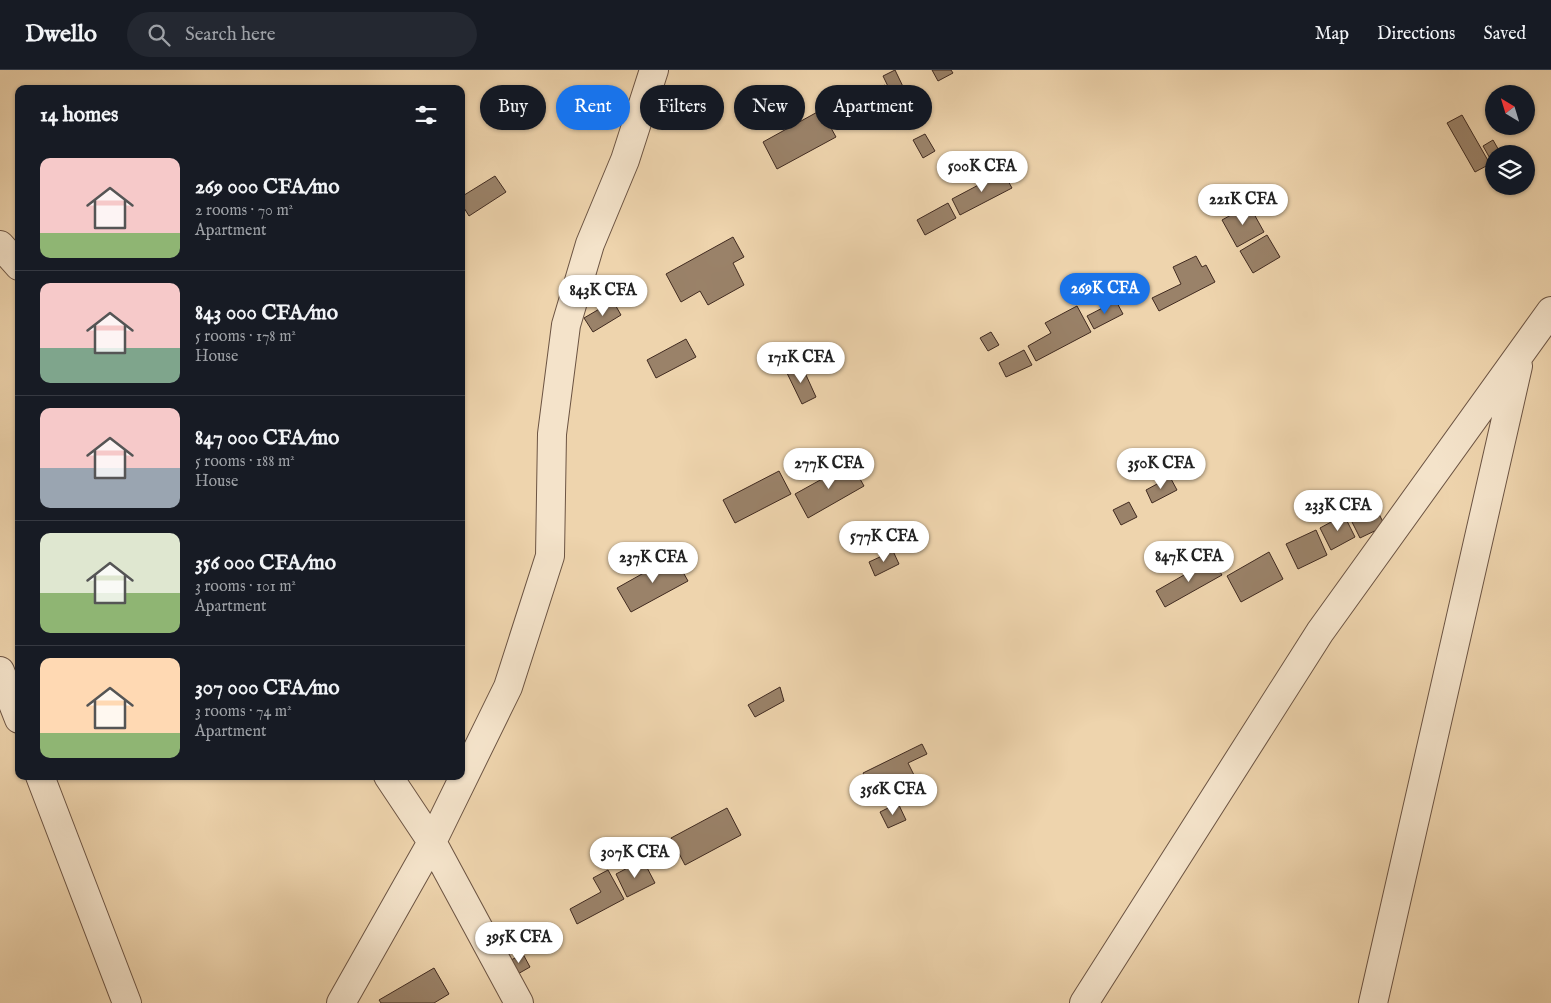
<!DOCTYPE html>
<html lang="en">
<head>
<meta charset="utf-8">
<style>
  :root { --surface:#171b24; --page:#242831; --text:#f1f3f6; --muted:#9ea1a6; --line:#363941; --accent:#1a73e8 }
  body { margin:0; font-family:"IM FELL English",serif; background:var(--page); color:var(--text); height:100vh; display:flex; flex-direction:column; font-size:19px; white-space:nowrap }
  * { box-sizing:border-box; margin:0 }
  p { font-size:16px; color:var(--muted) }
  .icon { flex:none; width:28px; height:28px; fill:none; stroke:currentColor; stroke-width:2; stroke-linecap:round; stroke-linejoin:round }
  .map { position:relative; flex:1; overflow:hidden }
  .details { position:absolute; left:15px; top:15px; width:450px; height:695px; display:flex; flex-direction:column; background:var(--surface); border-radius:10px; box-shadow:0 1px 4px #0004 }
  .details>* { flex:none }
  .hud { position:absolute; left:480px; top:15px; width:475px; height:45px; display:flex; gap:10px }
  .needle { width:32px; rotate:322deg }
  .buttons { position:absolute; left:1485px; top:15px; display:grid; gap:10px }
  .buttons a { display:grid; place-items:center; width:50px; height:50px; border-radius:50%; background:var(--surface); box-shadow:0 1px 4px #0004; font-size:25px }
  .price { position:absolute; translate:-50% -42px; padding:0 11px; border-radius:18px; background:#fff; color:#222; font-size:16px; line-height:32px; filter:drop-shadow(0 1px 2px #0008) }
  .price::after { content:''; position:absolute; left:50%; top:30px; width:15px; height:11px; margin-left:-8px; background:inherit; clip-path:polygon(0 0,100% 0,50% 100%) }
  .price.selected { background:var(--accent); color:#fff }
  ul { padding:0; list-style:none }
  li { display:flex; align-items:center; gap:15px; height:125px; padding:0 25px }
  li+li { border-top:1px solid var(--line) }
  li span { display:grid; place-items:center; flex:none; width:140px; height:100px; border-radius:10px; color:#555 }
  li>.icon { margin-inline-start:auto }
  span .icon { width:60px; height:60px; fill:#fffc; stroke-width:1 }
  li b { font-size:21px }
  h2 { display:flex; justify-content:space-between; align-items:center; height:60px; padding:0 25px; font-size:21px }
  .tag { padding:0 18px; border-radius:22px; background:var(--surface); box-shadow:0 1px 4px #0004; font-size:18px; line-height:45px }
  .tag.selected { background:var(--accent); color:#fff }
  header { display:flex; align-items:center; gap:30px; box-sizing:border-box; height:70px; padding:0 25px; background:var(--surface); border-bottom:1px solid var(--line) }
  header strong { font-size:24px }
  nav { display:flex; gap:28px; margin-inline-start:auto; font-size:18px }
  .search { width:350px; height:45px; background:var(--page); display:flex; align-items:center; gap:12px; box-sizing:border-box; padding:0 18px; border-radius:28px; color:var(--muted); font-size:19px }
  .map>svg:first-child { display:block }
  .building { fill:#9a8269; stroke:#402a20 }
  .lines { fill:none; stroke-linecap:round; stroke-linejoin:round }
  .minor-casing { stroke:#6c5443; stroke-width:30 }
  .minor { stroke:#f4e3ca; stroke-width:28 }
</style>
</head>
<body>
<header>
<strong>Dwello</strong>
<div class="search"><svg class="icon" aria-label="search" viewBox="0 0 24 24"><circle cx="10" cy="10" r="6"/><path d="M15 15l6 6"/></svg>Search here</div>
<nav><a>Map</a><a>Directions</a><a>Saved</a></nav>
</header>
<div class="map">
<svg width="1551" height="933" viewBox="0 0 1551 933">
  <rect width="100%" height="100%" fill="#eed4ad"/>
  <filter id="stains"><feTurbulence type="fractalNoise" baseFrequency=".004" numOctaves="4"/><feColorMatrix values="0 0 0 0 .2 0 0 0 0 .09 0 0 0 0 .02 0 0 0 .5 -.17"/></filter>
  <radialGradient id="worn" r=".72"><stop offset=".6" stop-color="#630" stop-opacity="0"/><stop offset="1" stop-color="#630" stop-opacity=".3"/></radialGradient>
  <!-- building -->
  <path class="building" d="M895,0L909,29L897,35L883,6Z
    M932,0H951L953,3L938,11Z
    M885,15L894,34L870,47L860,28Z
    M821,40L836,67L777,99L763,72Z
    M1462,45L1490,94L1475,102L1447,53Z
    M925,64L935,81L923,88L913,70Z
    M1493,70L1501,84H1494L1492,92L1483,76Z
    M1003,102L1012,118L960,145L952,129Z
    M495,106L506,122L469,146L461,133V127Z
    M948,133L956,148L925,165L917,150Z
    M1249,135L1264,162L1237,177L1222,150Z
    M1267,165L1280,187L1253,203L1240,181Z
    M733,167L744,187L733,193L744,215L708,235L700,221L681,232L666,204Z
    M1196,186L1202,197L1206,195L1215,212L1159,241L1152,228L1181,214L1173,197Z
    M613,231L621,245L593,262L584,248Z
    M1116,231L1123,244L1094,259L1087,246Z
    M1077,236L1091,262L1036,291L1028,276L1051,263L1045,253Z
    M991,262L999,275L988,281L980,268Z
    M686,269L696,287L656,308L647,290Z
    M1024,280L1032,295L1006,307L999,293Z
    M801,294L816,327L802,334L786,301Z
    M851,393L864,416L808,448L795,424Z
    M779,401L791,424L735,453L723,430Z
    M1170,407L1177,420L1152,433L1146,420Z
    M1129,432L1137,447L1121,455L1113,440Z
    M1373,432L1385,456L1360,468L1348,444Z
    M1344,445L1355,467L1331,480L1320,458Z
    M1316,460L1327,485L1298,499L1286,474Z
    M893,481L899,494L875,506L869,492Z
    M1269,482L1283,509L1241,532L1227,506Z
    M674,486L688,511L631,542L617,518Z
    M1212,489L1222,505L1165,537L1156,521Z
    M780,617L784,631L755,647L748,635Z
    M922,674L927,684L908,693L914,705L873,725L863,703Z
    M898,733L906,750L888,758L880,742Z
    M727,738L741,765L685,795L671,768Z
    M643,790L655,813L627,827L616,804Z
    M608,800L624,829L577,854L570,839L601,822L593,808Z
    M523,884L530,897L516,905L509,891Z
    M434,898L449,924L434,933H381L379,930Z"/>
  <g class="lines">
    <!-- minor casing -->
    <g class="minor-casing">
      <path id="minor" d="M0,175L19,196
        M0,601L19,649
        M40,706L127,933
        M388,706L432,772L519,933
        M341,933L432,772L508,617L550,486L552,364L566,255L590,174L625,90L654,0
        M1084,933L1320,562L1551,241
        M1373,933L1518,296"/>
    </g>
    <!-- minor -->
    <use href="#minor" class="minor"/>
  </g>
  <rect width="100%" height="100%" filter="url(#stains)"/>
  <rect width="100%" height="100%" fill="url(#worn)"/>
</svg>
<div class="buttons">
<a><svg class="needle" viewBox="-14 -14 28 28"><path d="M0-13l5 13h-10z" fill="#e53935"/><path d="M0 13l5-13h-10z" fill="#9ea1a6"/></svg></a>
<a><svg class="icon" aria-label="layers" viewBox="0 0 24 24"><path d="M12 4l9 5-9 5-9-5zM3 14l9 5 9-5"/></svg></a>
</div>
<b class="price" style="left:982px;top:123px">500K CFA</b>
<b class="price" style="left:1243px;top:156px">221K CFA</b>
<b class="price selected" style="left:1105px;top:245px">269K CFA</b>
<b class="price" style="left:603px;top:247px">843K CFA</b>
<b class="price" style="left:801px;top:314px">171K CFA</b>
<b class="price" style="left:829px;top:420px">277K CFA</b>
<b class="price" style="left:1161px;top:420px">350K CFA</b>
<b class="price" style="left:1338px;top:462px">233K CFA</b>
<b class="price" style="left:884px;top:493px">577K CFA</b>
<b class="price" style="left:1189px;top:513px">847K CFA</b>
<b class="price" style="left:653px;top:514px">237K CFA</b>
<b class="price" style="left:893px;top:746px">356K CFA</b>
<b class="price" style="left:635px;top:809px">307K CFA</b>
<b class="price" style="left:519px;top:894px">395K CFA</b>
<div class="hud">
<a class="tag">Buy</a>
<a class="tag selected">Rent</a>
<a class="tag">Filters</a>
<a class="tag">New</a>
<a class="tag">Apartment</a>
</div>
<section class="details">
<h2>14 homes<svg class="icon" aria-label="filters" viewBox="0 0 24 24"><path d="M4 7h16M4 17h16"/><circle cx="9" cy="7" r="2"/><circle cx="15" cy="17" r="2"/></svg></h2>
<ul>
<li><span style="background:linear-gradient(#f6c9c9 75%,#8fb573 0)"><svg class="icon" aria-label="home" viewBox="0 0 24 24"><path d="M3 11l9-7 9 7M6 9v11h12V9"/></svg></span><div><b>269 000 CFA/mo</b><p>2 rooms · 70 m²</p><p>Apartment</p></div></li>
<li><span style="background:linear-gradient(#f6c9c9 65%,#7fa58c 0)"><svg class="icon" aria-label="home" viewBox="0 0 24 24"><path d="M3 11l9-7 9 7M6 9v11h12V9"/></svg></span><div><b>843 000 CFA/mo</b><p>5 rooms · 178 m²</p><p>House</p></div></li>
<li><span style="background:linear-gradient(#f6c9c9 60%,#9aa5b1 0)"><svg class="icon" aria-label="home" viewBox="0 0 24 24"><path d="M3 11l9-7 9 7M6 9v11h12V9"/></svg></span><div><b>847 000 CFA/mo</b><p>5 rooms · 188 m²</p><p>House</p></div></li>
<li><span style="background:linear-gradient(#dfe7d0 60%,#8fb573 0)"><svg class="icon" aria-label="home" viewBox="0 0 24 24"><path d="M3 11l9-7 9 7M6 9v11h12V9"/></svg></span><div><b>356 000 CFA/mo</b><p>3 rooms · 101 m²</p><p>Apartment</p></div></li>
<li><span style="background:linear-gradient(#ffd9b3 75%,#8fb573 0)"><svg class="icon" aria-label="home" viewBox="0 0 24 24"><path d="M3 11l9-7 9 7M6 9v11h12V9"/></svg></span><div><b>307 000 CFA/mo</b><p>3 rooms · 74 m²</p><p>Apartment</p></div></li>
</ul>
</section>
</div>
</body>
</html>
